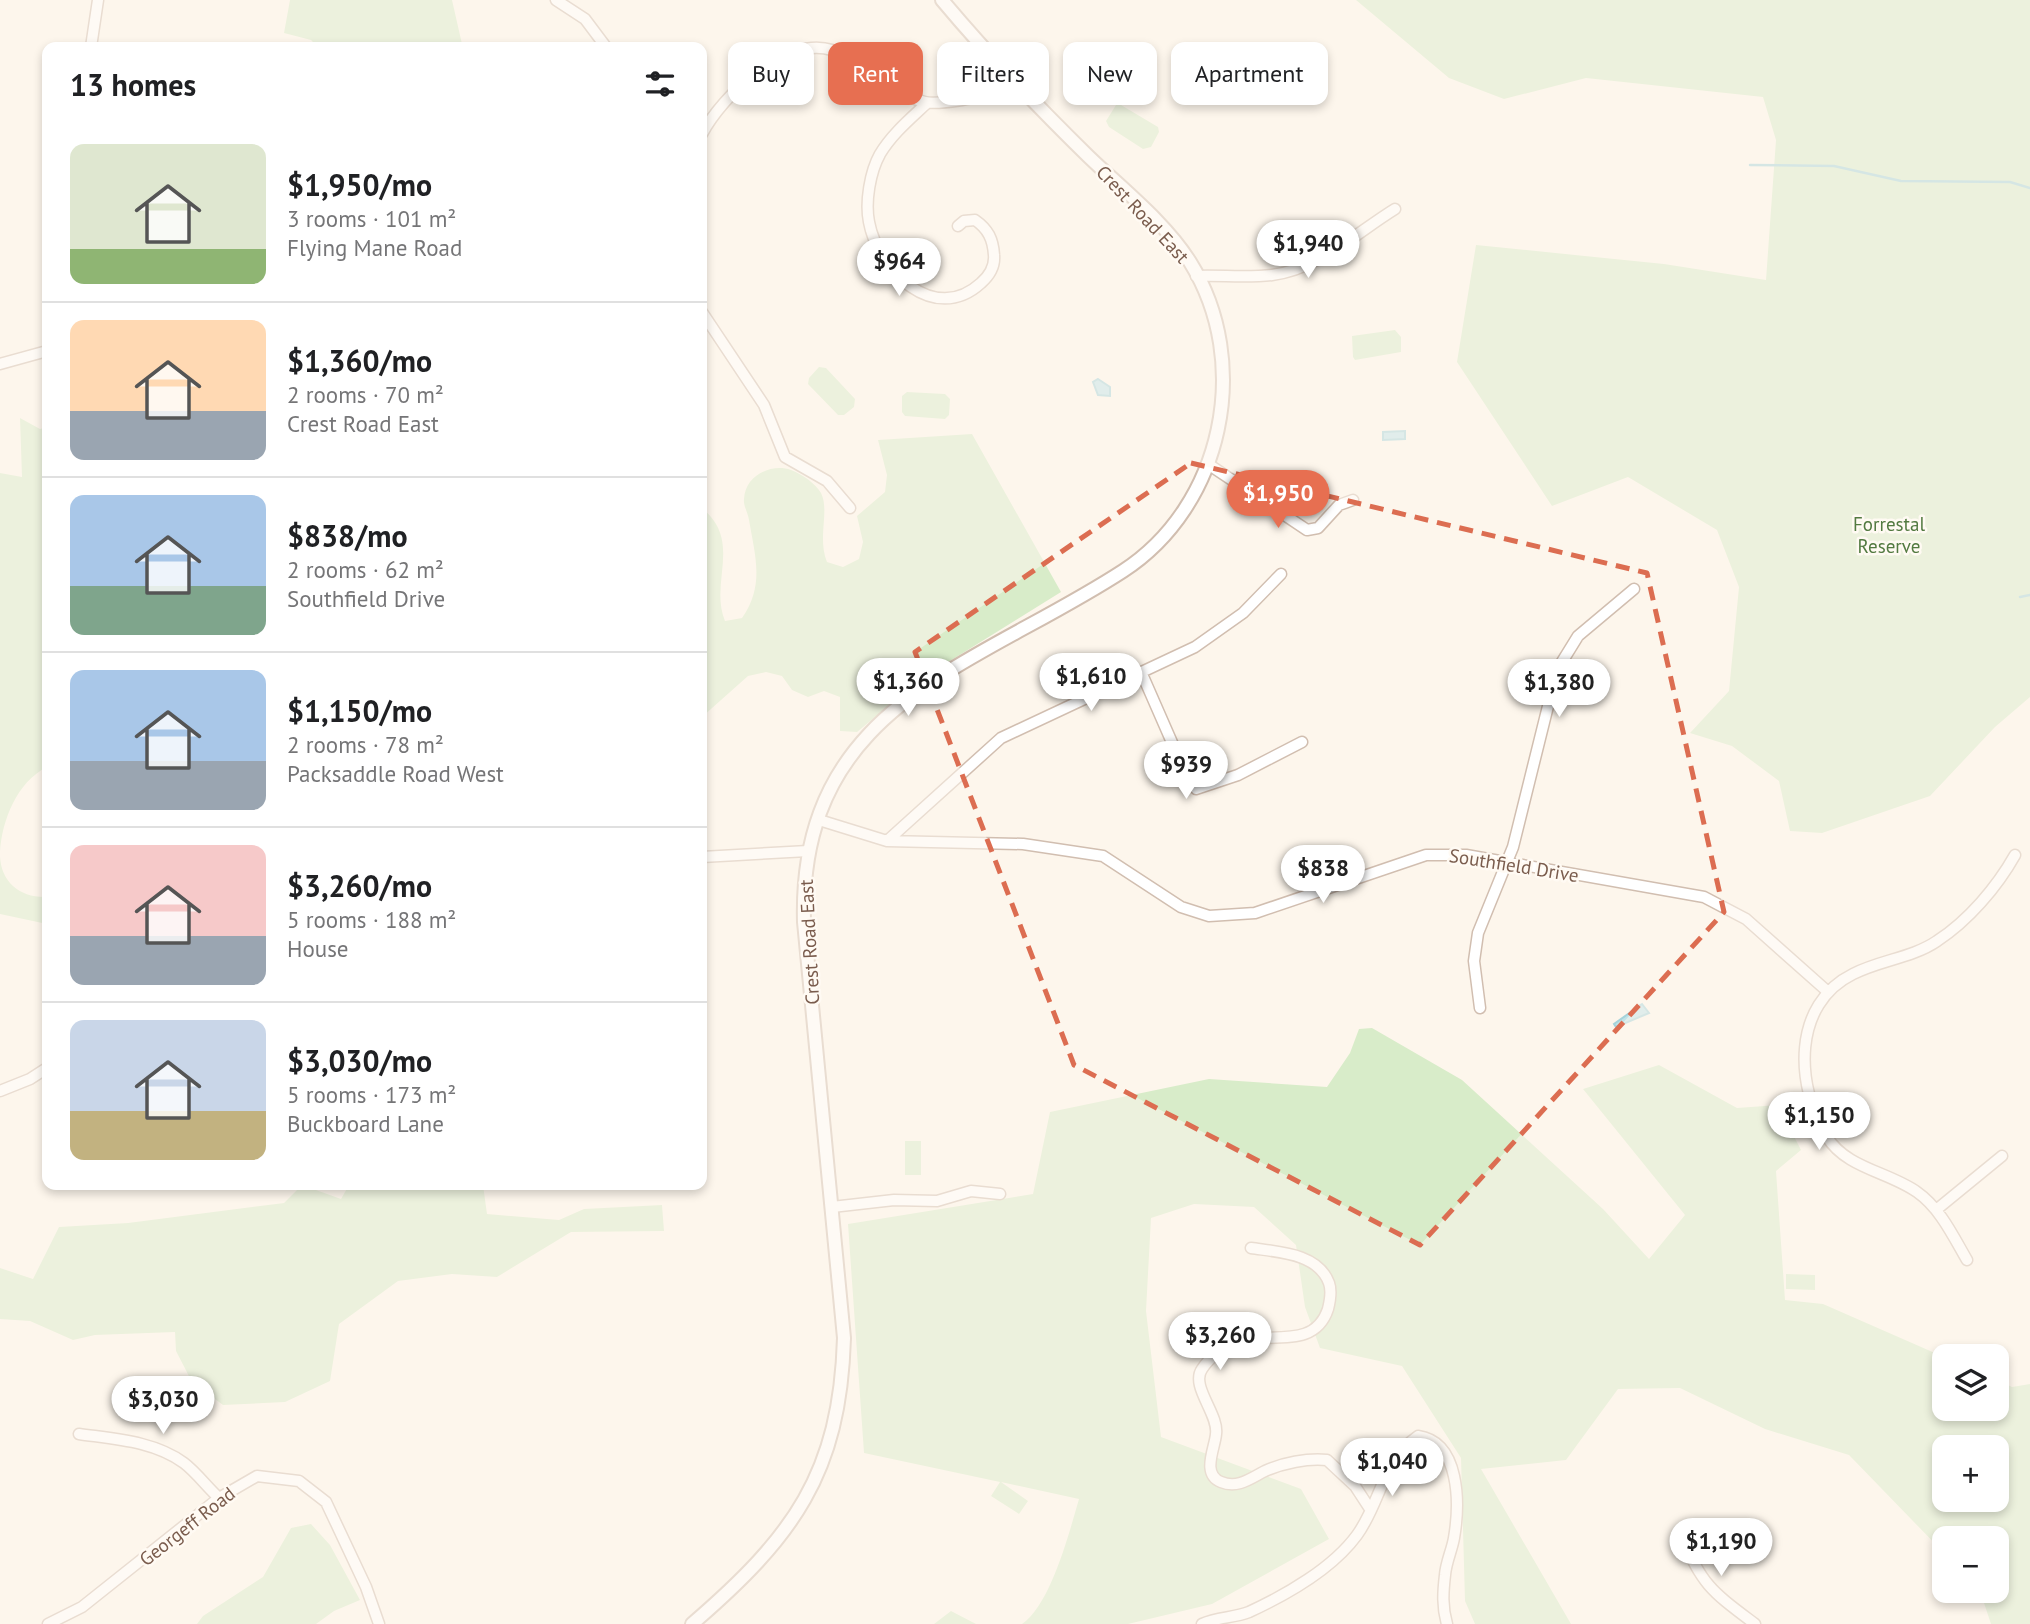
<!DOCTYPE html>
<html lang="en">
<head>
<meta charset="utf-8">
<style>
  :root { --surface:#fff; --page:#f2f2f2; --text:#202124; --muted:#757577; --line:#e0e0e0; --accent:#e76f51 }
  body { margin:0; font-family:"PT Sans",sans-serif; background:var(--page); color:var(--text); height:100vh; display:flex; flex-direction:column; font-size:26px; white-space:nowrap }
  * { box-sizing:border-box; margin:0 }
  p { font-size:23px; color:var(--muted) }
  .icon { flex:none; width:38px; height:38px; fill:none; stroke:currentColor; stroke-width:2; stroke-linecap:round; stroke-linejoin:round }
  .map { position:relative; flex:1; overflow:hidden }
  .panel { position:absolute; left:42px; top:42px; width:665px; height:1148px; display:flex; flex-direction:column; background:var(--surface); border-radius:14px; box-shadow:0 4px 10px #0003 }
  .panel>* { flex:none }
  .guide { position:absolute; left:728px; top:42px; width:665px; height:63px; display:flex; gap:14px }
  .tools { position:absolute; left:1932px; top:1344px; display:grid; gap:14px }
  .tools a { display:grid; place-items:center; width:77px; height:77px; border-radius:14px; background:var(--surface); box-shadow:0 4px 10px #0003; font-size:35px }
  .price { position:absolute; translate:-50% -60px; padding:0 16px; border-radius:24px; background:#fff; color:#222; font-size:23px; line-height:46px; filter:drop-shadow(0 2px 4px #0008) }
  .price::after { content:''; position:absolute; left:50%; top:42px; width:21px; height:16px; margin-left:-10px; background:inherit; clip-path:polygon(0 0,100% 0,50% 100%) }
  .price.on { background:var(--accent); color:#fff }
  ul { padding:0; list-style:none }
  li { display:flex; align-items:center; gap:21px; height:175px; padding:0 28px }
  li+li { border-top:2px solid var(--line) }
  li span { display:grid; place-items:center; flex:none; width:196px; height:140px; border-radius:14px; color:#555 }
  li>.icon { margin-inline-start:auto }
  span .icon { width:84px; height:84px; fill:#fffc; stroke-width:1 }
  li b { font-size:30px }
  h2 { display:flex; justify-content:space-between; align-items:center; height:84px; padding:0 28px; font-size:30px }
  .pill { padding:0 24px; border-radius:14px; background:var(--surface); box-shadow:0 4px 10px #0003; font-size:24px; line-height:63px }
  .pill.on { background:var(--accent); color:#fff }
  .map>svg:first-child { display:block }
  .green { fill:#d8ecc9; fill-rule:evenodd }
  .water { fill:#bfe3e8; stroke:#a5d3da; stroke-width:2 }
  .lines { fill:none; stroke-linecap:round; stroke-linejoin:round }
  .stream { stroke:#a5d3da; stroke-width:2.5 }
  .minor-casing { stroke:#d1beb0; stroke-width:13 }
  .tertiary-casing { stroke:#d1beb0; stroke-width:16 }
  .minor { stroke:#fff; stroke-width:10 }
  .tertiary { stroke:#fff; stroke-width:12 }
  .marked { fill:none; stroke:#dc6d51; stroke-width:5; stroke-dasharray:14 9; stroke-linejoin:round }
  .labels { text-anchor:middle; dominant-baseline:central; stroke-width:5; stroke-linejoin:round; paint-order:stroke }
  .street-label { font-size:19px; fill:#7a5c4d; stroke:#fffaf3 }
  .park-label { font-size:19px; fill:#537a41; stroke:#fffaf3 }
</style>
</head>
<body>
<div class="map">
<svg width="2030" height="1624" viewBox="0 0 2030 1624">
  <rect width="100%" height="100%" fill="#fdf6ec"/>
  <!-- green -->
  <path class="green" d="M290,0H452L462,44L465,47H318L311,40L284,33Z
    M1356,0H2030V697L1995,727L1930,796L1822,833L1790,831L1779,781L1732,746L1690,733L1729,691L1739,587L1717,530L1628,477L1552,506L1457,362L1476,245L1664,264L1766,280L1776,140L1763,97L1586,78L1504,99L1449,78Z
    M1116,105H1121L1158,127L1159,132L1151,147L1143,149L1109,127L1106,121Z
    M1395,330L1401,337V352L1355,360L1353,357L1352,336Z
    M819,367L826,368L855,399L854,407L844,415H838L808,384L809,378Z
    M907,392L945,394L950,399L949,415L945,419L905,416L902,412V396Z
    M20,418L40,429L47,427V767C17,782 2,820 0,852V473L22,477Z
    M972,434L1061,592L921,679L857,732L840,731V697L824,691L808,697L792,690L782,676L766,672L748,676L702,717V508C743,542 709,582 725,621L742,618C765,585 755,556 749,520C748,513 743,505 744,499C745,475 772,463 791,470C802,474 815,483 821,493C830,511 817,537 827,562L843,567L859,559L863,542L857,516L885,492L887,475L878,440Z
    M0,856C1,882 20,898 47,897V924L0,914Z
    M1372,1028L1462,1080L1603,1209L1649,1259L1685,1215L1583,1089L1659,1065L1737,1108L1778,1105L1801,1150L1776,1171L1785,1300L1823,1304L1944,1357V1409H1997V1380L2012,1387L2030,1384V1624H1991L1980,1591H1997V1538H1944V1553L1849,1455L1765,1429L1680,1388L1618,1389L1566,1460L1481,1469L1571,1624H1475L1465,1601L1461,1458L1402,1366L1320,1348L1305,1307L1296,1245L1254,1207L1194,1204L1151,1218L1146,1311L1161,1437L1301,1489L1329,1539L1212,1604L1128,1624H1022C1051,1604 1069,1533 1079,1499L1001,1482L1028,1501L1019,1514L991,1496L1000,1482L864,1453L848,1224L1033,1194L1050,1112L1209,1079L1327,1087L1350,1053L1359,1029ZM1944,1447H1997V1500H1944Z
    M905,1141H921V1175H905Z
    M302,1185L341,1199L349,1185H483L487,1214L559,1220L584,1209L662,1205L664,1231L571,1232L497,1277L452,1274L398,1281L339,1324L330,1381L285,1402L223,1405L192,1382L176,1351L175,1332L95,1335L73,1340L30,1321L0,1319V1268L33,1279L59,1227L128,1223L284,1203Z
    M1786,1274L1815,1275V1290L1786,1289Z
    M311,1524L330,1545L360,1600L334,1611L316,1624H197L203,1616L263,1577L291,1528Z
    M951,1611L976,1624H934Z"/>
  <!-- water -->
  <path class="water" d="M1098,379L1110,387V396L1098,395L1093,382Z
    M1405,431V439L1383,440V432Z
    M1642,1004L1649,1013L1616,1027L1614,1024Z"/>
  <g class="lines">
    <!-- stream -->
    <path class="stream" d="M1750,165L1834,166L1901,181L2010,182L2030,188
      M2020,597L2030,595"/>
    <!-- minor casing -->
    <g class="minor-casing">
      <path id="minor" d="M556,0L585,19L606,47
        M91,47L98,0
        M927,103C910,119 892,134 880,154C870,172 865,202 869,222C878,270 934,326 981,283C989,276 995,266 994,255C993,239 988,229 975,220L964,221L958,226
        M702,134C722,96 785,35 832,50C866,61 889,94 925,102C942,106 999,93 1020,89
        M1196,276C1221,275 1247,278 1272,275C1319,269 1356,233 1395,209
        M702,312L764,405L785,457L827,481L850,508
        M0,364L47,351
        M1208,464L1307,530L1318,528L1339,505L1353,500
        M1142,674L1188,779L1196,789L1238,775L1302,742
        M819,820L887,841L1023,844L1103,856L1181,907L1209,916L1255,913L1426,855H1466L1704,897L1746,919L1827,991
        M887,841L1001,738L1195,647L1243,613L1281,574
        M702,857L808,851
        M1480,1008L1474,961L1478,933L1513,847L1557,670L1578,636L1634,589
        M0,1091L30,1079L47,1068
        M832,1207L894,1200L937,1201L971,1191L1000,1194
        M1936,1210L2002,1156
        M1251,1248C1278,1252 1318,1253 1329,1283C1332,1291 1330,1301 1328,1309C1314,1352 1265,1330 1235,1342C1223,1347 1209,1358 1202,1369C1190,1386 1219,1414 1216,1434C1215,1448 1201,1474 1221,1482C1238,1489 1251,1478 1265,1471C1283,1463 1307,1458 1327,1460L1355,1486L1370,1509
        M1967,1260C1953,1236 1940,1208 1917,1192C1889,1172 1846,1168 1827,1137C1795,1085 1792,1004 1853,974C1880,960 1912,958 1937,941C1968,921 1997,887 2015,855
        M79,1434C114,1439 154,1441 184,1463C196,1472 207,1487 219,1498
        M1682,1536C1701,1585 1714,1593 1755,1624
        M48,1624L82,1607L219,1498L257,1476L299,1481L326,1502L366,1587L379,1624
        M1202,1624C1217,1617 1234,1618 1249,1612C1286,1595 1333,1568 1357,1535C1381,1502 1382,1461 1418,1436C1460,1442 1460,1503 1454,1538C1452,1550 1446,1562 1445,1575C1443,1592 1442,1607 1447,1624"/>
    </g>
    <!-- tertiary casing -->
    <g class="tertiary-casing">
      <path id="tertiary" d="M692,1624C793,1537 840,1474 844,1338L804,922C798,704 974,668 1123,571C1223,506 1253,363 1190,262C1165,222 1122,189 1088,156C1037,106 988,55 942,0"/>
    </g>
    <!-- minor -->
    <use href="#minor" class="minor"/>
    <!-- tertiary -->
    <use href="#tertiary" class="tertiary"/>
  </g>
  <!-- marked area -->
  <path d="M0 0H2030V1624H0ZM1191,463L1647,573L1724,912L1420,1245L1074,1065L915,652Z" fill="#fdf6ec" fill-opacity=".55" fill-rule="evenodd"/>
  <path class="marked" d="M1191,463L1647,573L1724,912L1420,1245L1074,1065L915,652Z"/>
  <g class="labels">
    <!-- street labels -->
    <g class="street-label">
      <text transform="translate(1143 214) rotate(47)">Crest Road East</text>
      <text transform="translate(1514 865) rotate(9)">Southfield Drive</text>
      <text transform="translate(809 942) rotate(-93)">Crest Road East</text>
      <text transform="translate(187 1526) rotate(-38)">Georgeff Road</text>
    </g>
    <!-- park labels -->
    <g class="park-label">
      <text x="1889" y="524">Forrestal<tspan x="1889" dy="22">Reserve</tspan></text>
    </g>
  </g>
</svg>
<div class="tools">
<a><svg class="icon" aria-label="layers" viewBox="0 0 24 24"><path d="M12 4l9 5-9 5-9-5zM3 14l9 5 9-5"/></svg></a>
<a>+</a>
<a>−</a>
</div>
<b class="price" style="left:1308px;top:280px">$1,940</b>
<b class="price" style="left:899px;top:298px">$964</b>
<b class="price on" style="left:1278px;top:530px">$1,950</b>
<b class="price" style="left:1091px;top:713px">$1,610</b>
<b class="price" style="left:908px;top:718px">$1,360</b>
<b class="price" style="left:1559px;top:719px">$1,380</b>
<b class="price" style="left:1186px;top:801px">$939</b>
<b class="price" style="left:1323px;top:905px">$838</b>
<b class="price" style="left:1819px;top:1152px">$1,150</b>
<b class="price" style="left:1220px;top:1372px">$3,260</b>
<b class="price" style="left:163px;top:1436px">$3,030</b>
<b class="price" style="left:1392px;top:1498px">$1,040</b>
<b class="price" style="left:1721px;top:1578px">$1,190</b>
<div class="guide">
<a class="pill">Buy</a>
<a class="pill on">Rent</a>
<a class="pill">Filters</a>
<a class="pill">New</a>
<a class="pill">Apartment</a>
</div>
<section class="panel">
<h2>13 homes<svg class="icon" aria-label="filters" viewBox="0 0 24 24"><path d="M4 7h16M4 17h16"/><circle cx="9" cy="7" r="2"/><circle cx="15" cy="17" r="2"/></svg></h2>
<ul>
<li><span style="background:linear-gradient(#dfe7d0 75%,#8fb573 0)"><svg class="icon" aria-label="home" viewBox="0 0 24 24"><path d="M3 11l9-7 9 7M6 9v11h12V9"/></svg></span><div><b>$1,950/mo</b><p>3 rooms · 101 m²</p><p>Flying Mane Road</p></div></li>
<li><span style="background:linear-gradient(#ffd9b3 65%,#9aa5b1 0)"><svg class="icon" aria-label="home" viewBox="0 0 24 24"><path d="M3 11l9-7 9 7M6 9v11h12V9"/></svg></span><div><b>$1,360/mo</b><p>2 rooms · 70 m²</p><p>Crest Road East</p></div></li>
<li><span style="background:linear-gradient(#a9c7e8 65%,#7fa58c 0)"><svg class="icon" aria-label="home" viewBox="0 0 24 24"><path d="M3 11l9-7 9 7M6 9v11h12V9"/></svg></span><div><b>$838/mo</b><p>2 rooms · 62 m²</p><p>Southfield Drive</p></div></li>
<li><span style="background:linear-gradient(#a9c7e8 65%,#9aa5b1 0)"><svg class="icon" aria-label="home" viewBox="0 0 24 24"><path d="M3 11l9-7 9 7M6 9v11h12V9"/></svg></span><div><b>$1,150/mo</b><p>2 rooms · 78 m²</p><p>Packsaddle Road West</p></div></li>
<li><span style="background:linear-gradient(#f6c9c9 65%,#9aa5b1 0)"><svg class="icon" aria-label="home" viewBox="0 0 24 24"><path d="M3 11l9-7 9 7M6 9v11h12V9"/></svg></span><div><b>$3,260/mo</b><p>5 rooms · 188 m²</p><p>House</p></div></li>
<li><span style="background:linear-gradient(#c9d6e8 65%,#c2b280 0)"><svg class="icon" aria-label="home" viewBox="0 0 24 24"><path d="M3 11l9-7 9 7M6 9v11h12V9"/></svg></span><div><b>$3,030/mo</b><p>5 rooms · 173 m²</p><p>Buckboard Lane</p></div></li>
</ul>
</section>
</div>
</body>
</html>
